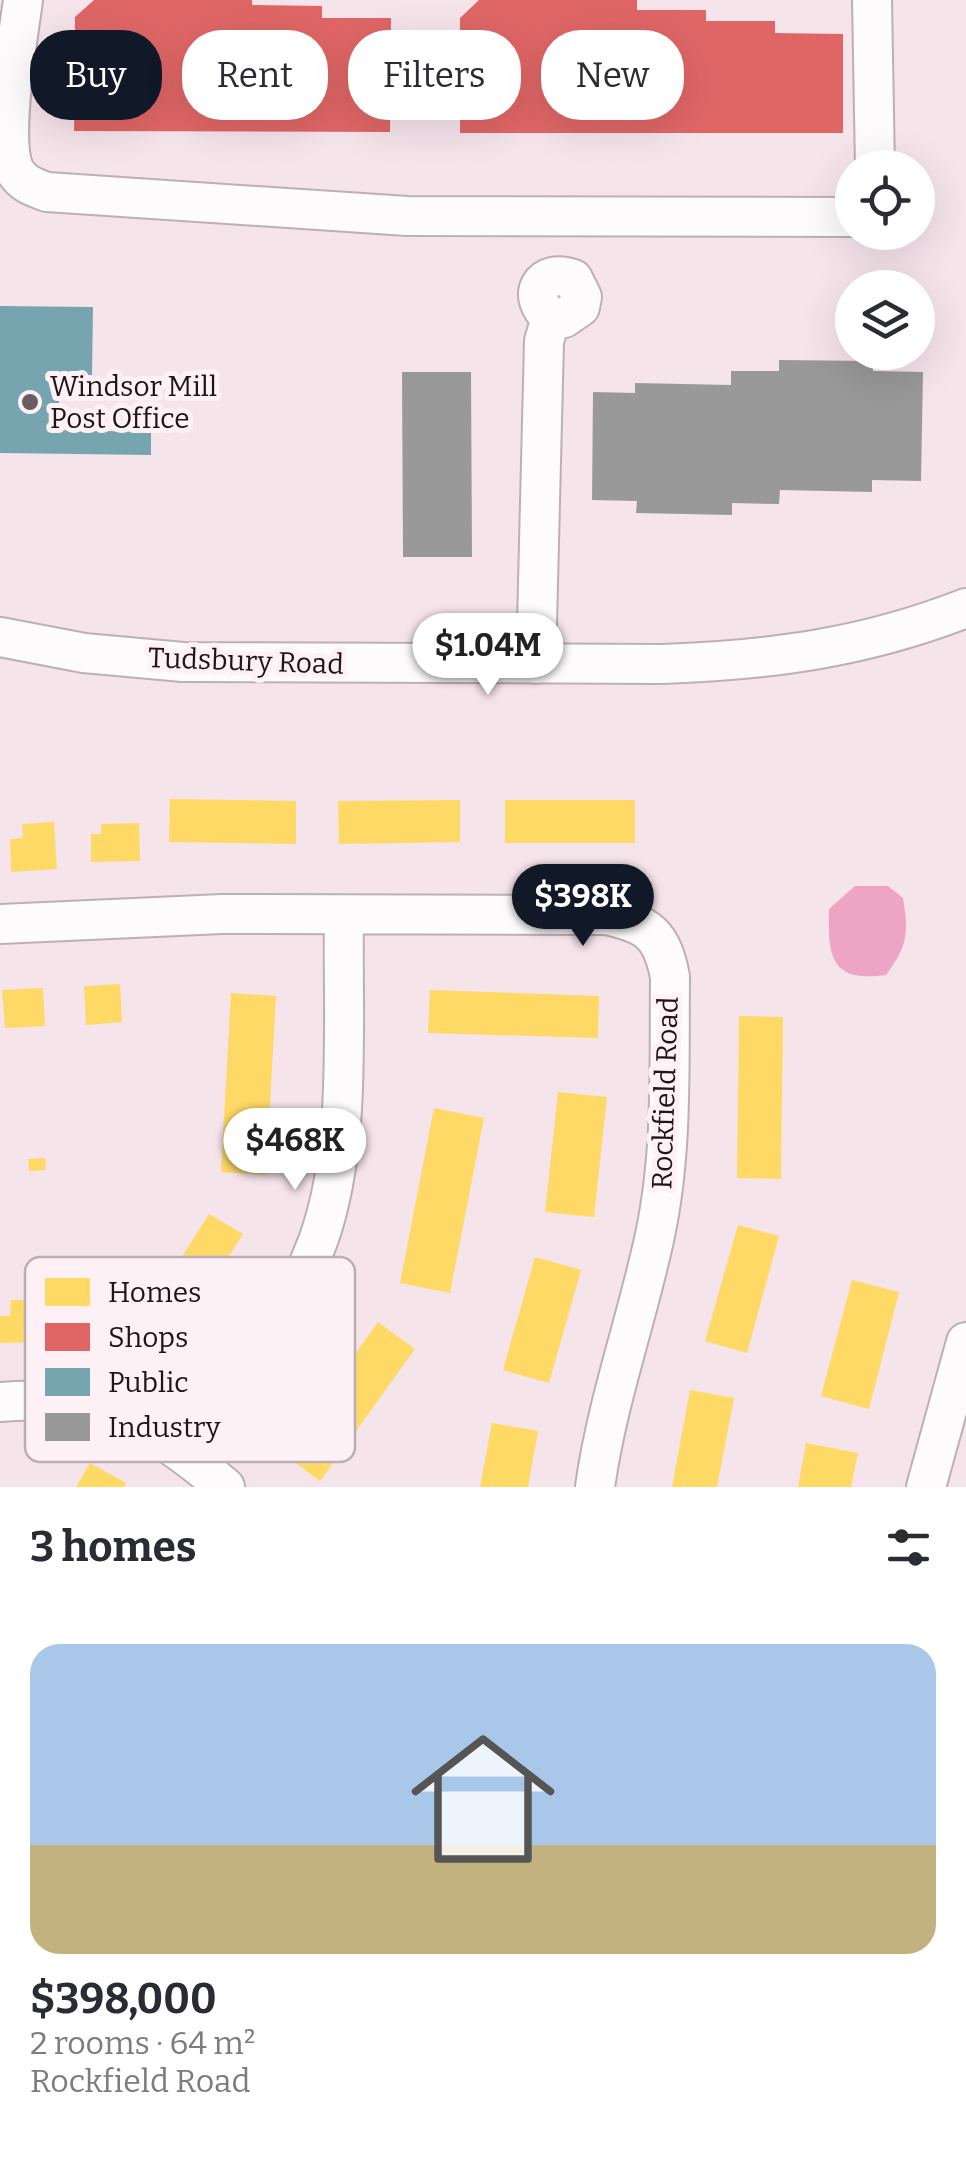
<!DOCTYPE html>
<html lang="en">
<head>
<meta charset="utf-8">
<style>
  :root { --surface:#fff; --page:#f2f2f3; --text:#2b2b33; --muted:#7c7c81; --accent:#111827 }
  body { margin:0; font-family:Bitter,serif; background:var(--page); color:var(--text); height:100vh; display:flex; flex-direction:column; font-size:38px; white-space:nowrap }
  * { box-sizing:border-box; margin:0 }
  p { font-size:32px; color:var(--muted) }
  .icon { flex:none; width:55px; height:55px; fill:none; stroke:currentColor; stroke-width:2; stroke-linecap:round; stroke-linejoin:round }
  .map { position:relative; height:1487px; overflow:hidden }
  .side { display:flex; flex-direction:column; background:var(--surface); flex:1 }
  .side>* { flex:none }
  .hud { position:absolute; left:30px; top:30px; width:908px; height:90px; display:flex; gap:20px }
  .tools { position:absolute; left:835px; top:150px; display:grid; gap:20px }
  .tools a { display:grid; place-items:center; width:100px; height:100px; border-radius:50%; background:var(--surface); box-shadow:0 10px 40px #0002; font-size:50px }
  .price { position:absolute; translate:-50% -85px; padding:0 22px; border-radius:35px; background:#fff; color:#222; font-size:32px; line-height:65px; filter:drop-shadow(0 2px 5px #0008) }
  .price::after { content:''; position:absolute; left:50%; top:60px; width:30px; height:22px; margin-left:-15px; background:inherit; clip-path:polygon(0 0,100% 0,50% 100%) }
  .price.active { background:var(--accent); color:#fff }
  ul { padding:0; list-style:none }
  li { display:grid; align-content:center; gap:20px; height:530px; padding:0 30px }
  li span { display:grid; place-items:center; height:310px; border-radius:30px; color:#555 }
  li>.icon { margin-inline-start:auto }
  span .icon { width:180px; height:180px; fill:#fffc; stroke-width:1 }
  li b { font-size:42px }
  h2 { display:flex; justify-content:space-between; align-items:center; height:120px; padding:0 30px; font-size:42px }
  .pill { padding:0 35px; border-radius:40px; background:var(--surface); box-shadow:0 10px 40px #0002; font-size:35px; line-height:90px }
  .pill.active { background:var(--accent); color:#fff }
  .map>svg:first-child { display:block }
  .water { fill:#eea4c4 }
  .homes { fill:#ffd966 }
  .shops { fill:#e06666 }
  .public { fill:#76a5af }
  .industry { fill:#999 }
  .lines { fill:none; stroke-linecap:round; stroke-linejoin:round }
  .minor-casing { stroke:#bdb0b5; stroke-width:42 }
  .minor { stroke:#fefbfc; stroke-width:38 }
  .poi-dot { fill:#6a5d62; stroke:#fef1f5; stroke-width:4 }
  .labels { text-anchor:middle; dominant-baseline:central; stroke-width:10; stroke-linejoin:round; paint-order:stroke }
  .poi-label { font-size:28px; fill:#1f1418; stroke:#fef1f5; text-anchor:start }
  .street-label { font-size:28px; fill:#1f1418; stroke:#fef1f5 }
  .key { fill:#fef1f5; stroke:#bbafb3; stroke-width:2.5 }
  .key-label { font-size:28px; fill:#1f1418 }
</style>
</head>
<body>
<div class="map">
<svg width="966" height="1487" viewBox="0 0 966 1487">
  <rect width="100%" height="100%" fill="#f6e4eb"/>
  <!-- water -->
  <path class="water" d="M855,886H888L903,898C909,934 907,946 886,975C829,983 828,955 829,909Z"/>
  <!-- homes -->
  <path class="homes" d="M170,799L296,801V844L169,842Z
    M460,800V842L339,844L338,801Z
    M505,800H635V843H505Z
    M54,822L57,869L11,872L10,839L23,838L22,824Z
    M139,823L140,861L91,862V834H101V824Z
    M120,984L122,1022L86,1025L84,986Z
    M43,988L45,1026L5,1028L2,990Z
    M430,990L599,996L598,1038L428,1033Z
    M231,993L276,996L266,1175L221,1172Z
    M739,1016L783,1017L781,1179L737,1178Z
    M558,1092L607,1097L594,1217L545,1212Z
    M434,1108L484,1118L450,1293L400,1283Z
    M45,1158L46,1170L29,1171L28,1159Z
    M209,1214L243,1234L156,1371L123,1350Z
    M738,1225L779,1236L747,1353L705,1341Z
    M535,1257L581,1270L549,1383L503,1370Z
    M852,1280L899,1292L869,1409L821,1396Z
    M11,1300H44L45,1342L0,1343V1316H10Z
    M378,1322L415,1349L320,1481L283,1454Z
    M690,1390L734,1398L717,1487H672Z
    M492,1423L538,1431L528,1487H480Z
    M806,1443L858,1453L851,1487H798Z
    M90,1463L126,1483L124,1487H76Z"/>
  <!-- shops -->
  <path class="shops" d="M94,0H252V5L322,6V18H391L390,132L74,131L75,17Z
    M479,0H637V10H706V21H775V33L843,34V133H460V18Z"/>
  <!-- public -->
  <path class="public" d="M0,306L93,307L92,375L59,374V430L151,432V455L0,453Z"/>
  <!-- industry -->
  <path class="industry" d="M779,360L873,361V371L923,372L921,481L872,480V492L780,490L779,504L732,503V515L636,513L637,501L592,500L593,392L635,393V383L731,385V371H779Z
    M402,372H471L472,557H403Z"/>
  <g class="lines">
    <!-- minor casing -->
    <g class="minor-casing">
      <path id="minor" d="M23,0C18,38 0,141 15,171C23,184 33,187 47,192L407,216L852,217
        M872,0L875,168
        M0,637L84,653L183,662L662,664C771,660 864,648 966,608
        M536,664L544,341L551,318H564L580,307L582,297L573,279C541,267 525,296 551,318
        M0,924L222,914L606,915C648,924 662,934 670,977C669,1063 673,1151 655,1235C637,1320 607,1401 595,1487
        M0,1402C99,1393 152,1426 225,1487
        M188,1456C235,1387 289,1319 318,1241C353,1145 342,1016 344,915
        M926,1487L966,1342"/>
    </g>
    <!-- minor -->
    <use href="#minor" class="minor"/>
  </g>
  <!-- markers -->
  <circle class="poi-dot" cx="30" cy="402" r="10"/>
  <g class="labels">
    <!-- poi labels -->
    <g class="poi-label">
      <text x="50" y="386">Windsor Mill<tspan x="50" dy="32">Post Office</tspan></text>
    </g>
    <!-- street labels -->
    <g class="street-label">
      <text transform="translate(246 661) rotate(2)">Tudsbury Road</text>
      <text transform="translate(665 1093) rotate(-88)">Rockfield Road</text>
    </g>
  </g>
  <!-- legend -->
  <rect x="25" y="1257" width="330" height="205" rx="15" class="key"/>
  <rect x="45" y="1278" width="45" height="28" fill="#ffd966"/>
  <rect x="45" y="1323" width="45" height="28" fill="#e06666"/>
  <rect x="45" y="1368" width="45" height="28" fill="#76a5af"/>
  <rect x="45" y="1413" width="45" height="28" fill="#999"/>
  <g class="key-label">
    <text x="108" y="1302">Homes</text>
    <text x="108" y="1347">Shops</text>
    <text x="108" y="1392">Public</text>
    <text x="108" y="1437">Industry</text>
  </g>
</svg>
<div class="tools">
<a><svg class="icon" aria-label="locate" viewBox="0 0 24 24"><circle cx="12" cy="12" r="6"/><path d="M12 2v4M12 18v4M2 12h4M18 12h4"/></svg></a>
<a><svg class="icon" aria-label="layers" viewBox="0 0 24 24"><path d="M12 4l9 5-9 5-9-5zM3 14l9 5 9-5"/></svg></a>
</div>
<b class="price" style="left:488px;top:698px">$1.04M</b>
<b class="price active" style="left:583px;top:949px">$398K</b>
<b class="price" style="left:295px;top:1193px">$468K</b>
<div class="hud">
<a class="pill active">Buy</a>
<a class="pill">Rent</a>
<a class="pill">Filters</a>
<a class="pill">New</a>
</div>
</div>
<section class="side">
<h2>3 homes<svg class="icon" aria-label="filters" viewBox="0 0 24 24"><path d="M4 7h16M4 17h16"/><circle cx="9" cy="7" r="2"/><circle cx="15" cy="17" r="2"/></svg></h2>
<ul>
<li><span style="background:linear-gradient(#a9c7e8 65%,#c2b280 0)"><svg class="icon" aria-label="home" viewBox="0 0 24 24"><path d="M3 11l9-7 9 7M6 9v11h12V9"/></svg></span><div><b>$398,000</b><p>2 rooms · 64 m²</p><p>Rockfield Road</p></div></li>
</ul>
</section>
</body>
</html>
